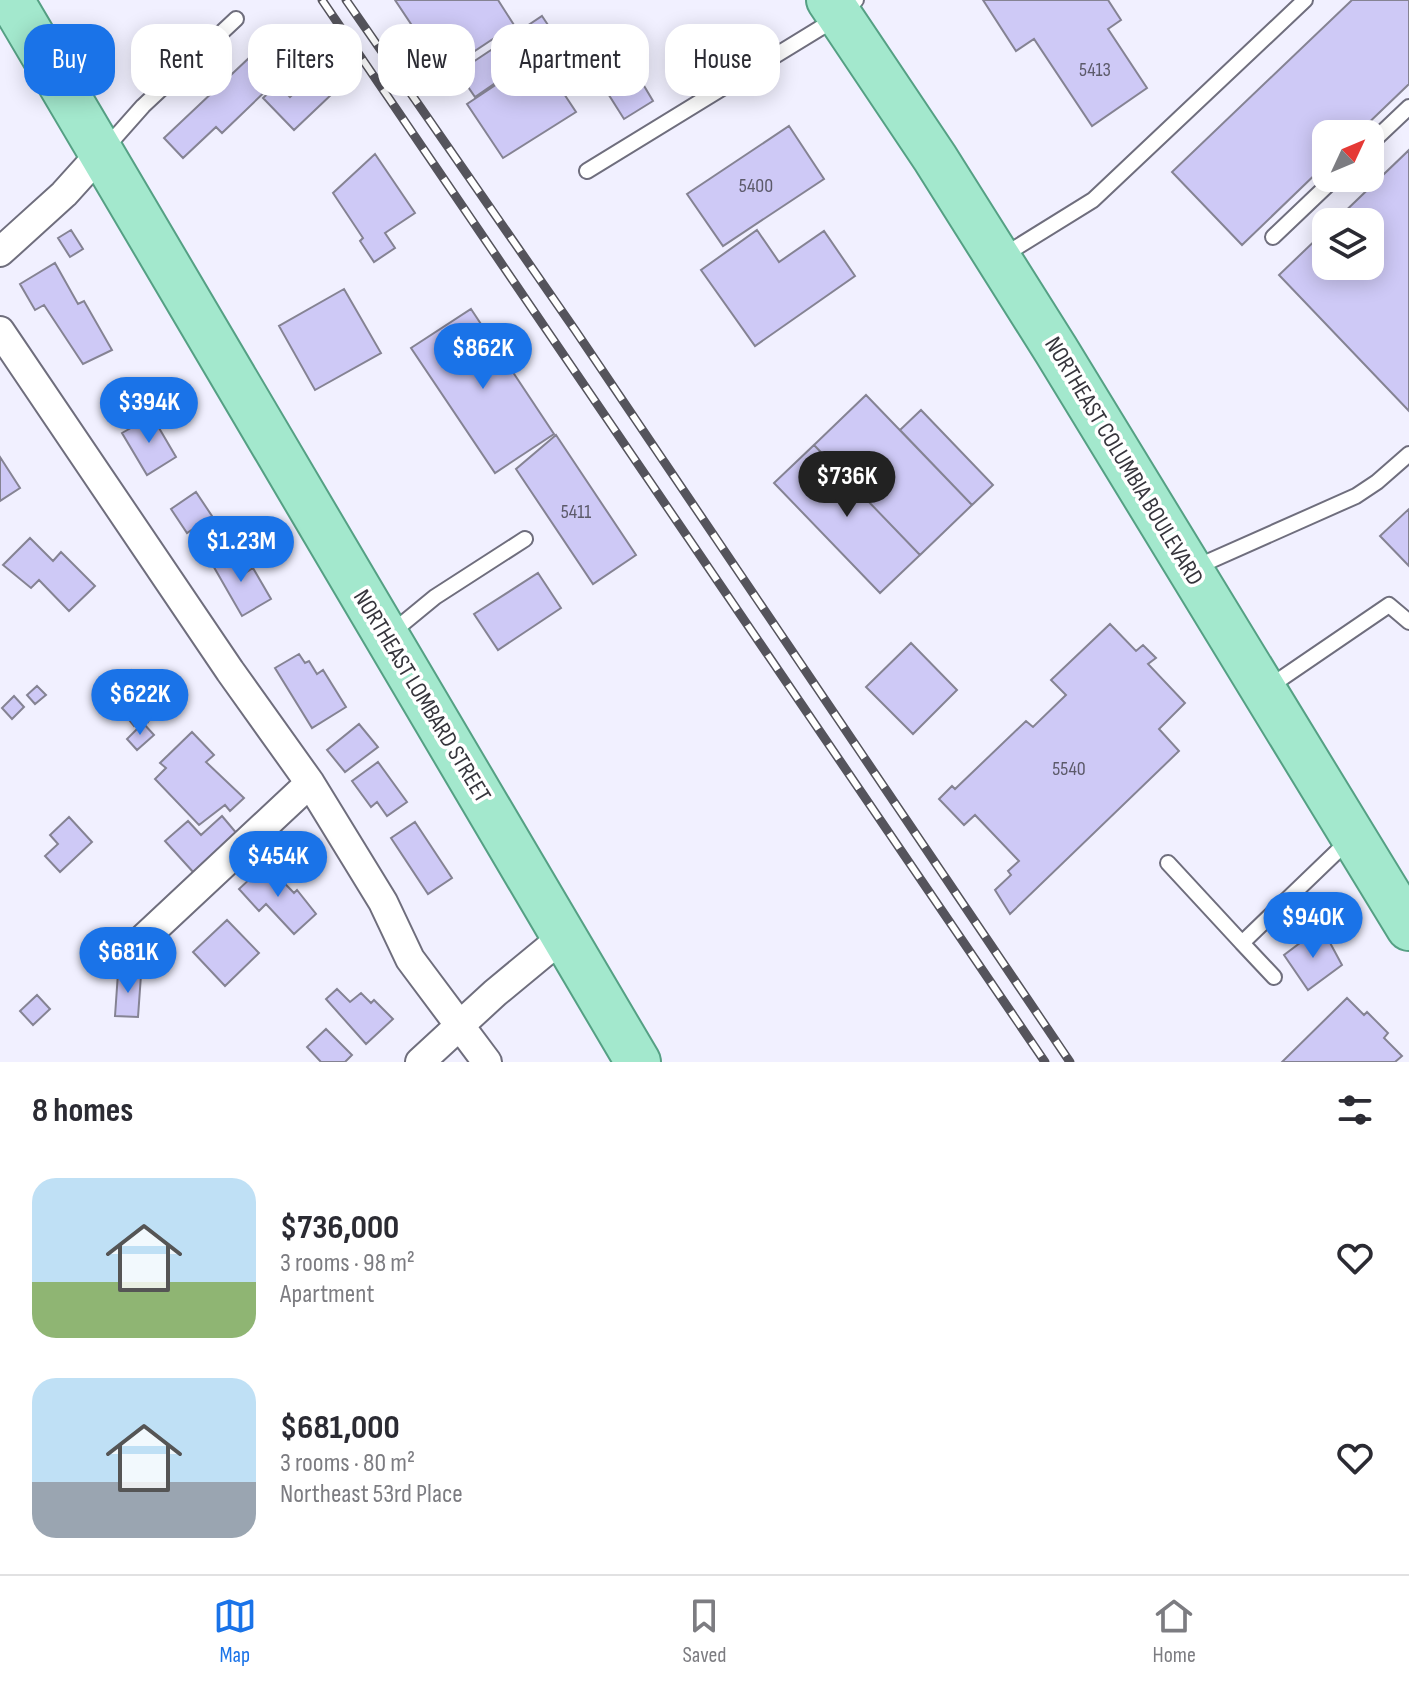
<!DOCTYPE html>
<html lang="en">
<head>
<meta charset="utf-8">
<style>
  :root { --surface:#fff; --page:#f2f2f3; --text:#2b2b33; --muted:#7c7c81; --line:#e1e1e2; --accent:#1a73e8 }
  body { margin:0; font-family:"Sofia Sans Condensed",sans-serif; background:var(--page); color:var(--text); height:100vh; display:flex; flex-direction:column; font-size:30px; white-space:nowrap }
  * { box-sizing:border-box; margin:0 }
  p { font-size:26px; color:var(--muted) }
  .icon { flex:none; width:44px; height:44px; fill:none; stroke:currentColor; stroke-width:2; stroke-linecap:round; stroke-linejoin:round }
  .map { position:relative; height:1062px; overflow:hidden }
  .side { display:flex; flex-direction:column; background:var(--surface); flex:1 }
  .side>* { flex:none }
  .banner { position:absolute; left:24px; top:24px; width:800px; height:72px; display:flex; gap:16px }
  .needle { width:52px; rotate:46deg }
  .controls { position:absolute; left:1312px; top:120px; display:grid; gap:16px }
  .controls a { display:grid; place-items:center; width:72px; height:72px; border-radius:16px; background:var(--surface); box-shadow:0 4px 20px #0003; font-size:40px }
  .price { position:absolute; translate:-50% -68px; padding:0 18px; border-radius:28px; background:var(--accent); color:#fff; font-size:26px; line-height:52px; filter:drop-shadow(0 2px 4px #0008) }
  .price::after { content:''; position:absolute; left:50%; top:48px; width:24px; height:18px; margin-left:-12px; background:inherit; clip-path:polygon(0 0,100% 0,50% 100%) }
  .price.selected { background:#222; color:#fff }
  ul { padding:0; list-style:none }
  li { display:flex; align-items:center; gap:24px; height:200px; padding:0 32px }
  li span { display:grid; place-items:center; flex:none; width:224px; height:160px; border-radius:24px; color:#555 }
  li>.icon { margin-inline-start:auto }
  span .icon { width:96px; height:96px; fill:#fffc; stroke-width:1 }
  li b { font-size:34px }
  h2 { display:flex; justify-content:space-between; align-items:center; height:96px; padding:0 32px; font-size:34px }
  .chip { padding:0 28px; border-radius:24px; background:var(--surface); box-shadow:0 4px 20px #0003; font-size:28px; line-height:72px }
  .chip.selected { background:var(--accent); color:#fff }
  .menu { display:flex; justify-content:space-around; align-items:center; height:112px; border-top:2px solid var(--line); background:var(--surface); font-size:22px; color:var(--muted) }
  .menu a { display:grid; justify-items:center; gap:4px }
  .menu .selected { color:var(--accent) }
  .map>svg:first-child { display:block }
  .building { fill:#cec9f6; stroke:#858393; stroke-width:2 }
  .lines { fill:none; stroke-linecap:round; stroke-linejoin:round }
  .service-casing { stroke:#6f6e7d; stroke-width:18 }
  .minor-casing { stroke:#6f6e7d; stroke-width:32 }
  .primary-casing { stroke:#55a084; stroke-width:48 }
  .service { stroke:#fff; stroke-width:14 }
  .minor { stroke:#fff; stroke-width:28 }
  .primary { stroke:#a3e8cd; stroke-width:44 }
  .rail-casing { stroke:#55545c; stroke-width:9 }
  .rail { stroke:#fff; stroke-width:6; stroke-dasharray:18; stroke-linecap:butt }
  .labels { text-anchor:middle; dominant-baseline:central; stroke-width:7; stroke-linejoin:round; paint-order:stroke }
  .number-label { font-size:20px; fill:#5c5a6a }
  .street-label { font-size:24px; fill:#36353c; stroke:#fff }
</style>
</head>
<body>
<div class="map">
<svg width="1409" height="1062" viewBox="0 0 1409 1062">
  <rect width="100%" height="100%" fill="#f1f0ff"/>
  <!-- building -->
  <path class="building" d="M395,0H498L514,25L443,72Z
    M983,0H1108L1121,20L1108,29L1147,88L1092,126L1034,39L1016,51Z
    M1352,0H1409V84L1357,134H1326V164L1242,245L1172,172Z
    M542,16L558,40L475,97L458,72Z
    M573,34L585,51L560,68L549,50Z
    M539,56L576,112L503,158L467,104Z
    M250,57L274,83L222,133L216,127L183,158L164,138Z
    M314,74L333,93L294,130L263,98L278,84L290,97Z
    M637,74L653,101L624,119L607,92Z
    M789,126L824,179L723,246L687,194Z
    M1409,150V411L1279,275L1326,230V266H1370V222H1334Z
    M375,154L415,213L385,233L395,248L374,262L360,241L363,238L333,193Z
    M71,230L83,249L70,257L58,238Z
    M757,230L779,262L824,231L855,276L755,346L701,270Z
    M55,263L78,304L84,301L112,350L83,364L44,305L35,310L20,284Z
    M344,289L381,353L315,390L279,326Z
    M471,309L554,434L495,473L411,348Z
    M866,395L972,505L920,555L814,445Z
    M921,410L993,485L972,505L900,430Z
    M152,416L176,457L147,475L122,433Z
    M556,435L636,555L593,584L516,469Z
    M814,445L920,555L880,593L774,483Z
    M0,457L20,488L0,501Z
    M196,492L212,516L187,533L171,509Z
    M1409,509V566L1380,536Z
    M30,538L53,561L61,552L95,586L69,611L39,580L31,588L3,565Z
    M232,550L245,573L253,568L271,599L242,616L211,562Z
    M538,573L561,608L498,650L474,614Z
    M1110,624L1136,651L1143,645L1156,658L1148,664L1185,703L1159,729L1179,751L1010,914L995,890L1011,875L1008,871L1019,861L975,815L964,825L939,799L952,786L955,789L1026,721L1033,727L1066,695L1051,680Z
    M911,643L957,690L913,734L866,687Z
    M299,654L305,663L309,661L317,674L323,670L346,707L312,728L275,668Z
    M132,670L164,697L148,722L143,717L134,726L108,694Z
    M37,686L46,695L35,704L27,695Z
    M14,696L24,707L12,719L2,708Z
    M143,723L154,735L137,750L127,739Z
    M359,724L378,747L345,772L327,750Z
    M192,732L214,755L206,762L244,798L230,811L225,805L199,825L155,779L166,768L160,763Z
    M378,762L407,802L387,816L377,802L371,807L352,781Z
    M222,816L238,835L194,873L165,841L188,821L201,835Z
    M69,817L92,842L60,872L45,856L58,844L50,835Z
    M415,822L452,878L428,894L391,838Z
    M266,864L294,893L297,890L316,914L294,934L266,904L259,911L239,889Z
    M227,920L259,953L225,986L193,952Z
    M1316,931L1324,942L1328,939L1342,965L1308,990L1284,955Z
    M118,973L141,975L138,1017L115,1016Z
    M337,989L350,1002L361,993L371,1003L374,1000L393,1019L366,1044L326,999Z
    M37,995L50,1009L33,1025L20,1011Z
    M1347,998L1364,1015L1367,1012L1388,1033L1384,1038L1402,1056L1395,1062H1282Z
    M326,1029L352,1055L345,1062H321L307,1047Z"/>
  <g class="lines">
    <!-- service casing -->
    <g class="service-casing">
      <path id="service" d="M1370,144L1409,107
        M104,150L143,106L236,19
        M587,171L840,16L856,0
        M1273,237L1335,178
        M1001,257L1093,200L1305,0
        M1194,568L1356,496L1377,482L1409,454
        M390,634L435,597L525,539
        M1266,689L1389,605L1409,622
        M1168,863L1242,943
        M1274,977L1242,943L1350,839"/>
    </g>
    <!-- minor casing -->
    <g class="minor-casing">
      <path id="minor" d="M0,252L64,194L101,153
        M0,331L230,671L310,783L383,902L410,959L487,1062
        M141,941L310,783
        M420,1062L495,993L564,936"/>
    </g>
    <!-- primary casing -->
    <g class="primary-casing">
      <path id="primary" d="M11,0L638,1062
        M829,0L935,158L1056,350L1409,928"/>
    </g>
    <!-- service -->
    <use href="#service" class="service"/>
    <!-- minor -->
    <use href="#minor" class="minor"/>
    <!-- primary -->
    <use href="#primary" class="primary"/>
    <!-- rail casing -->
    <g class="rail-casing">
      <path id="rail" d="M322,0L1045,1062
        M346,0L575,330L1070,1062"/>
    </g>
    <!-- rail -->
    <use href="#rail" class="rail"/>
  </g>
  <g class="labels">
    <!-- number labels -->
    <g class="number-label">
      <text x="1095" y="70">5413</text>
      <text x="756" y="186">5400</text>
      <text x="576" y="512">5411</text>
      <text x="1069" y="769">5540</text>
    </g>
    <!-- street labels -->
    <g class="street-label">
      <text transform="translate(1124 461) rotate(59)">NORTHEAST COLUMBIA BOULEVARD</text>
      <text transform="translate(422 696) rotate(59)">NORTHEAST LOMBARD STREET</text>
    </g>
  </g>
</svg>
<div class="controls">
<a><svg class="needle" viewBox="-14 -14 28 28"><path d="M0-13l5 13h-10z" fill="#e53935"/><path d="M0 13l5-13h-10z" fill="#7c7c81"/></svg></a>
<a><svg class="icon" aria-label="layers" viewBox="0 0 24 24"><path d="M12 4l9 5-9 5-9-5zM3 14l9 5 9-5"/></svg></a>
</div>
<b class="price" style="left:483px;top:391px">$862K</b>
<b class="price" style="left:149px;top:445px">$394K</b>
<b class="price selected" style="left:847px;top:519px">$736K</b>
<b class="price" style="left:241px;top:584px">$1.23M</b>
<b class="price" style="left:140px;top:737px">$622K</b>
<b class="price" style="left:278px;top:899px">$454K</b>
<b class="price" style="left:1313px;top:960px">$940K</b>
<b class="price" style="left:128px;top:995px">$681K</b>
<div class="banner">
<a class="chip selected">Buy</a>
<a class="chip">Rent</a>
<a class="chip">Filters</a>
<a class="chip">New</a>
<a class="chip">Apartment</a>
<a class="chip">House</a>
</div>
</div>
<section class="side">
<h2>8 homes<svg class="icon" aria-label="filters" viewBox="0 0 24 24"><path d="M4 7h16M4 17h16"/><circle cx="9" cy="7" r="2"/><circle cx="15" cy="17" r="2"/></svg></h2>
<ul>
<li><span style="background:linear-gradient(#bfe0f5 65%,#8fb573 0)"><svg class="icon" aria-label="home" viewBox="0 0 24 24"><path d="M3 11l9-7 9 7M6 9v11h12V9"/></svg></span><div><b>$736,000</b><p>3 rooms · 98 m²</p><p>Apartment</p></div><svg class="icon" aria-label="heart" viewBox="0 0 24 24"><path d="M12 20l-8-8c-3-5 5-10 8-4 3-6 11-1 8 4z"/></svg></li>
<li><span style="background:linear-gradient(#bfe0f5 65%,#9aa5b1 0)"><svg class="icon" aria-label="home" viewBox="0 0 24 24"><path d="M3 11l9-7 9 7M6 9v11h12V9"/></svg></span><div><b>$681,000</b><p>3 rooms · 80 m²</p><p>Northeast 53rd Place</p></div><svg class="icon" aria-label="heart" viewBox="0 0 24 24"><path d="M12 20l-8-8c-3-5 5-10 8-4 3-6 11-1 8 4z"/></svg></li>
</ul>
</section>
<nav class="menu">
<a class="selected"><svg class="icon" aria-label="map" viewBox="0 0 24 24"><path d="M3 6l6-2 6 2 6-2v14l-6 2-6-2-6 2zM9 4v14M15 6v14"/></svg>Map</a>
<a><svg class="icon" aria-label="saved" viewBox="0 0 24 24"><path d="M7 4h10v16l-5-4-5 4z"/></svg>Saved</a>
<a><svg class="icon" aria-label="home" viewBox="0 0 24 24"><path d="M3 11l9-7 9 7M6 9v11h12V9"/></svg>Home</a>
</nav>
</body>
</html>
